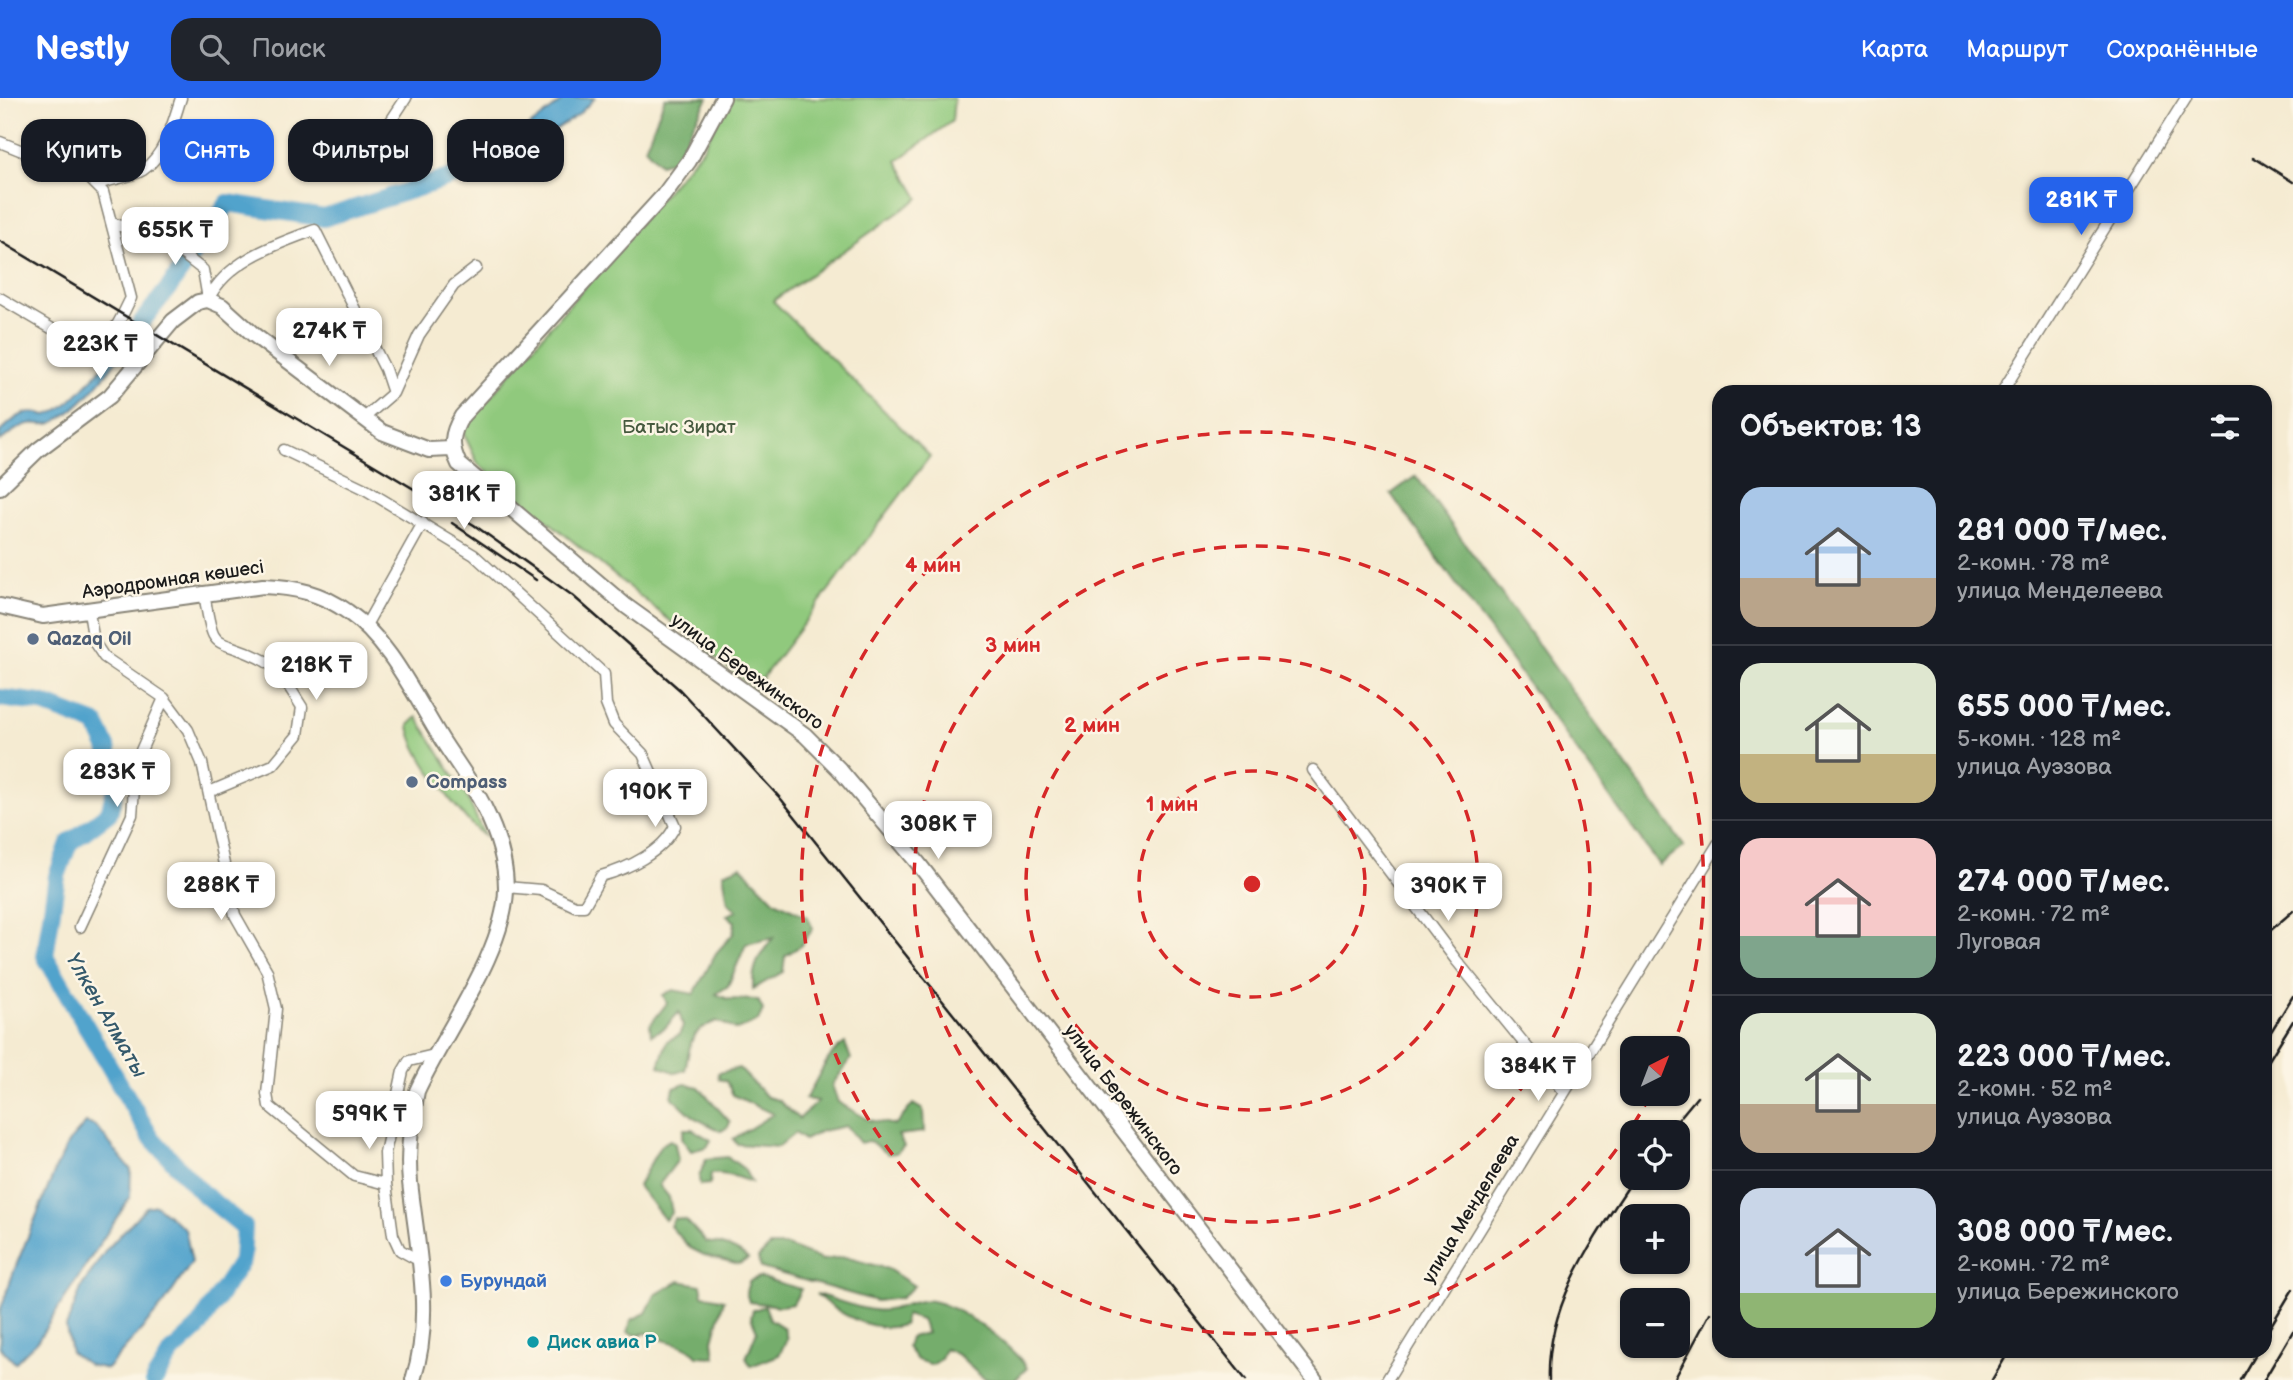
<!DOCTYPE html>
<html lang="ru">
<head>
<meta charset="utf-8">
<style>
  :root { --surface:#171b24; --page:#20242c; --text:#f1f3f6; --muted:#9ea1a6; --line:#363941; --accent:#2563eb }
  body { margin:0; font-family:"Balsamiq Sans",sans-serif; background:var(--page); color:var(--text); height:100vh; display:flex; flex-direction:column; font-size:26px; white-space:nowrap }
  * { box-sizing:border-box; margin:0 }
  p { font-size:23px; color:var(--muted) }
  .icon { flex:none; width:38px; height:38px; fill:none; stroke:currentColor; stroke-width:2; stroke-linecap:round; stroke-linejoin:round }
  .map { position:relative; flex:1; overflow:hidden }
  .panel { position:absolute; left:1712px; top:287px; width:560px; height:973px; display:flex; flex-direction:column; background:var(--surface); border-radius:21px; box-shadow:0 2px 5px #0004 }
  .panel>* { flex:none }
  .banner { position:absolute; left:21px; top:21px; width:665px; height:63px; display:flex; gap:14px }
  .needle { width:46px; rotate:42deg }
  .buttons { position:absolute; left:1620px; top:938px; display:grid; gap:14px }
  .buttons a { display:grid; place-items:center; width:70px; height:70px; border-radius:14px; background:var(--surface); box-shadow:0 2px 5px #0004; font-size:35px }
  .price { position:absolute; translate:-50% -60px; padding:0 16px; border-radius:14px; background:#fff; color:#222; font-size:23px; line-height:46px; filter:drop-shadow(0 2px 4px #0008) }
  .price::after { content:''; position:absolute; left:50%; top:42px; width:21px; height:16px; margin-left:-10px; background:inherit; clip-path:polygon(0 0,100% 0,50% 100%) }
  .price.active { background:var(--accent); color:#fff }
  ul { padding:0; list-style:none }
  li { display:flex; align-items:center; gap:21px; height:175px; padding:0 28px }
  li+li { border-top:2px solid var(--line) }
  li span { display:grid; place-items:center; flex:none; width:196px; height:140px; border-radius:21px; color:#555 }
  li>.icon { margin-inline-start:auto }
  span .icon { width:84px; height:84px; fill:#fffc; stroke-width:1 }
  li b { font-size:30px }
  h2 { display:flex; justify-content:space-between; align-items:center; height:84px; padding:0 28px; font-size:30px }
  .pill { padding:0 24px; border-radius:21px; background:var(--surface); box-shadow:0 2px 5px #0004; font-size:24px; line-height:63px }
  .pill.active { background:var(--accent); color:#fff }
  header { display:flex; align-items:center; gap:42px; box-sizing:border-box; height:98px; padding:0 35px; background:var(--accent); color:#fff }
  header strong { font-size:33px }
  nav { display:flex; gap:38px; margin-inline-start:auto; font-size:24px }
  .search { width:490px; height:63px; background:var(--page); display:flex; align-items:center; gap:18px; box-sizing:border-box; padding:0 24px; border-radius:21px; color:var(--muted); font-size:26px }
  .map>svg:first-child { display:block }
  .green { fill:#90c97d; stroke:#56724c; stroke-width:2 }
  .forest { fill:#74ad6c; stroke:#486444; stroke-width:2 }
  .water { fill:#51a3cc; stroke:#366074; stroke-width:2 }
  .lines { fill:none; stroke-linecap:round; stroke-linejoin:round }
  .river { stroke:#51a3cc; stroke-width:18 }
  .minor-casing { stroke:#888477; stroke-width:13 }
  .secondary-casing { stroke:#888477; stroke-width:18 }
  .primary-casing { stroke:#888477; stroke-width:18 }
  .minor { stroke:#fff; stroke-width:10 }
  .secondary { stroke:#fff; stroke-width:14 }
  .primary { stroke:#fff; stroke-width:14 }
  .rail { stroke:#1c1c1c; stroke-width:2.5 }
  .ring { fill:none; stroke:#d62828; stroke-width:3.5; stroke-dasharray:12 9 }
  .service-dot { fill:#5c6f8a; stroke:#fcf5e5; stroke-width:2.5 }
  .shop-dot { fill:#3f7fe0; stroke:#fcf5e5; stroke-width:2.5 }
  .culture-dot { fill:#0f9aa8; stroke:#fcf5e5; stroke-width:2.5 }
  .labels { text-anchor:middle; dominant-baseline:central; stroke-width:5; stroke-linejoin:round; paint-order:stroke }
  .park-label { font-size:19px; fill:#45593e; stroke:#fcf5e5 }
  .street-label { font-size:19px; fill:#1c1c1c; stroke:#fcf5e5 }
  .service-label { font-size:19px; font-weight:bold; fill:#4e5e75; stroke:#fcf5e5; text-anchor:start }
  .shop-label { font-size:19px; font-weight:bold; fill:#366cbe; stroke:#fcf5e5; text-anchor:start }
  .culture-label { font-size:19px; font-weight:bold; fill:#0d838f; stroke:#fcf5e5; text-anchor:start }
  .water-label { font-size:21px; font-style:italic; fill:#34596b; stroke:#fcf5e5 }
  .centre { fill:#d62828; stroke:#fcf5e5; stroke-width:3.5 }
  .ring-label { font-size:21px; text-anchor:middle; font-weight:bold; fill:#d62828; stroke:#fcf5e5; stroke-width:5; stroke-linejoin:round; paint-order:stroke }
</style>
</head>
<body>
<header>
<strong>Nestly</strong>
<div class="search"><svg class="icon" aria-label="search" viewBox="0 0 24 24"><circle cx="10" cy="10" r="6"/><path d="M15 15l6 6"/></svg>Поиск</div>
<nav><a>Карта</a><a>Маршрут</a><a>Сохранённые</a></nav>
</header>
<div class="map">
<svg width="2293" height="1282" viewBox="0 0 2293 1282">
  <rect width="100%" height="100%" fill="#fcf5e5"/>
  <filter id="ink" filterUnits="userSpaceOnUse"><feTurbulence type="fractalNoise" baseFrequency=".0143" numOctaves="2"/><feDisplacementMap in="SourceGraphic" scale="14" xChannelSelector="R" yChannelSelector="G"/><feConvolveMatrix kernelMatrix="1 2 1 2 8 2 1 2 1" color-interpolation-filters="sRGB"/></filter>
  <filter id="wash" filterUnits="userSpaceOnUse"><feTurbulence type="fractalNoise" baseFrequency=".00686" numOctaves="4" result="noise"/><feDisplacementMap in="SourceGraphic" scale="28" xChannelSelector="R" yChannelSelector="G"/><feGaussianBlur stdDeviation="1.57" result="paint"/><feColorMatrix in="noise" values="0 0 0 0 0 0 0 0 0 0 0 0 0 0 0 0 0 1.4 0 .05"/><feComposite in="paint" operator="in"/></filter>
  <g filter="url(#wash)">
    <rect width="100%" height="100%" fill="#f5ebd2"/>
    <!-- green -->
    <path class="green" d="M727,0H954L952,23L897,63L919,100L773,203L930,358L754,591L478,366L462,332L704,49Z
      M417,619L468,701L485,739C463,722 411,655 409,627Z"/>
    <!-- forest -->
    <path class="forest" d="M665,0H708L674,62L660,66L645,50Z
      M1416,378L1684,748L1659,767L1391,396Z
      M741,768L775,803L808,819L813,831L800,848L785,858L783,874L753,891C752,869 759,857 773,840L746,846L728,888L716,896L728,901L758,902L763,912L758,923L737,932L717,923C686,935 692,945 685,972L676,975L659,968L667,943L679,937L683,928L679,914L665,930L651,937L650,927L667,905L663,897L673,892L694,896L716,855L733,836L735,824L727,817L737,813L728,805L723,775Z
      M845,945L851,961L832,987L838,1004L869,1022L896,1027L913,1006L923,1012L924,1034L898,1037L904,1048L896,1055L888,1056L869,1043L860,1045L846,1028L822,1033L804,1042L795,1035L778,1049L737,1046L733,1041L773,1016L733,997L726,983L719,981L718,975L739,970L767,999L778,1002L799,1021L818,1003L805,1001C818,982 826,956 845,945Z
      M685,986L699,989L730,1024L728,1029L721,1033L695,1020L672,999L674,990Z
      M684,1031H692L711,1042L707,1049L691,1053L682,1040Z
      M670,1042L675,1046L678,1062L659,1087L669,1099L672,1114L665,1122L638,1088L660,1048Z
      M728,1059L744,1071L751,1084C737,1079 727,1075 711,1076L710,1086L700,1087L699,1079L706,1061Z
      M674,1120L686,1122L706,1144C720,1145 738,1151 748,1161L739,1166L704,1157L690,1150L670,1128Z
      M770,1148H787L822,1162L845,1159L888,1171L914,1188L901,1200L876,1203L761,1170L758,1160Z
      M759,1179L801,1191L793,1206L780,1208L749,1204L746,1194L749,1183Z
      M679,1183L701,1187L703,1197L724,1202L713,1242L715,1259L697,1258C685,1243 664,1246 647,1235L636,1237L628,1234L631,1222L646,1215L655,1197Z
      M816,1196C835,1201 855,1210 874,1212C890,1215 906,1205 921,1203C949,1198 1013,1248 1027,1270L1015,1282C1007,1282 993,1282 986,1281C967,1271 968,1258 945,1251L941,1261L932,1267L917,1262L907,1249L910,1239L927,1235L921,1222L906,1217L903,1227C874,1236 838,1216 816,1196Z
      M765,1208L770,1221L784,1230L787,1241L779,1257L751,1268L746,1260L757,1233L751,1219L753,1212Z"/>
    <!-- water -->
    <path class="water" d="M566,0H595L578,17L500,68L436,86L508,45Z
      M130,235L135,239C112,268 88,305 55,324C45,329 38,324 29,326C18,328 9,337 0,343V334C14,320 26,309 46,317C71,313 112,256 130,235Z
      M86,1025L96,1028L131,1072L130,1099L38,1242L15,1265L0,1249V1213L15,1170L56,1070L68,1045Z
      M156,1107L185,1131L192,1164L164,1206L107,1271L89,1267L71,1255L66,1229L82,1188L106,1152L146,1109Z"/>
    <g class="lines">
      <!-- river -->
      <path class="river" d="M118,254L170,188L228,105L324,120L458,77
        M0,600L41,605L96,626L107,649L115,692L109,715L69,745L57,778L45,858L150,1038L201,1094L244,1129L242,1162L198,1230L172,1254L154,1282"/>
    </g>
  </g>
  <g filter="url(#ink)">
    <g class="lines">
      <!-- minor casing -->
      <g class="minor-casing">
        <path id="minor" d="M0,44L89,80L103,94L131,200C119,222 112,250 83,249L0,200
          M322,76L379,41L406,0
          M96,87C111,80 130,80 143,72C166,56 173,24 181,0
          M112,125L166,143L203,172L208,201
          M208,202C227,162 277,146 315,132L385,271L393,295
          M2002,294L2186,0
          M364,320L393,295L419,237L454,187L476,170
          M284,352L363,390L474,457L604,576L606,606L614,626L643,656L675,728C663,754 627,771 601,778L584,808H575L541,792L506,789
          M204,494C214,562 214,535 265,563C281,572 292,594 302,609L298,637L273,667L209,694
          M89,514L94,544L104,559L164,600L188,632L202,665L235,817L267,873L276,911L267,996L269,1008L354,1078L386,1086
          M365,529L423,425
          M1313,672L1456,862L1563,993
          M80,829L132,717L136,664L164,600
          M420,1163L400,1152L393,1137L386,1086L385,1055L403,973L409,963L434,957
          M1387,1282L1718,746"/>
      </g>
      <!-- secondary casing -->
      <g class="secondary-casing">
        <path id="secondary" d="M723,0L689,63L663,98L462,318C451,336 450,348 459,366L626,508L805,637L839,671L918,765L1315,1282
          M0,389L38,352L110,298L173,223L198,204L208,202L222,208L254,237L382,334L429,352L451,351"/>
      </g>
      <!-- primary casing -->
      <g class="primary-casing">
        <path id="primary" d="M0,508L43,518L263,488C294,489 322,495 348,514C390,543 415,599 442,642C456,664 473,686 484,709C496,733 506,763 506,790C506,852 443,936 417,993C411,1023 407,1054 410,1084C417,1150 434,1218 413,1282"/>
      </g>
      <!-- minor -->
      <use href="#minor" class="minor"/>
      <!-- secondary -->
      <use href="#secondary" class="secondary"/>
      <!-- primary -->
      <use href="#primary" class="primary"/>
      <!-- rail -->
      <path class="rail" d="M2253,59L2293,84
        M0,143L474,427L573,498L680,592L781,701L1246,1282
        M452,425L536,482
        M2264,838L2293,813
        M2264,945L2293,898
        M2264,970L2293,923
        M1668,1034L1697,999
        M2264,1239L2293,1191
        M1549,1282C1546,1206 1594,1141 1634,1080
        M1674,1282L1710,1215
        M1992,1282L2009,1253
        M2240,1282L2257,1253
        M2264,1282L2293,1233"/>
    </g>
  </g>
  <!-- distance rings -->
  <g class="ring">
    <circle cx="1252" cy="786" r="113"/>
    <circle cx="1252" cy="786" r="226"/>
    <circle cx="1252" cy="786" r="338"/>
    <path d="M1650 998A451 451 0 1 1 1673 948"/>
  </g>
  <!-- markers -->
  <g class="service-dot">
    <circle cx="33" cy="541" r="7"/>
    <circle cx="412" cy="684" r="7"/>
  </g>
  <circle class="shop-dot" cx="446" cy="1183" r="7"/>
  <circle class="culture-dot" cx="533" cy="1244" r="7"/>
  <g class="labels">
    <!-- park labels -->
    <g class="park-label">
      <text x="679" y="329">Батыс Зират</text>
    </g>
    <!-- street labels -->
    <g class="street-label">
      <text transform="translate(173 482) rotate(-8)">Аэродромная көшесі</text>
      <text transform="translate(747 574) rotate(36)">улица Бережинского</text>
      <text transform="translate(1123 1002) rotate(53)">улица Бережинского</text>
      <text transform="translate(1471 1111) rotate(-59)">улица Менделеева</text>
    </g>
    <!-- service labels -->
    <g class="service-label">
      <text x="47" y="541">Qazaq Oil</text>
      <text x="426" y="684">Compass</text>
    </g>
    <!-- shop labels -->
    <g class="shop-label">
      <text x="460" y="1183">Бурундай</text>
    </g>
    <!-- culture labels -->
    <g class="culture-label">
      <text x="547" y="1244">Диск авиа Р</text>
    </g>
    <!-- water labels -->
    <g class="water-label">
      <text transform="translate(106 917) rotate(60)">Үлкен Алматы</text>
    </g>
  </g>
  <circle cx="1252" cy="786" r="10" class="centre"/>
  <g class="ring-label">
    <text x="933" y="474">4 мин</text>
    <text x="1013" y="554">3 мин</text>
    <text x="1092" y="634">2 мин</text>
    <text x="1172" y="713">1 мин</text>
  </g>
</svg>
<div class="buttons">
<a><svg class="needle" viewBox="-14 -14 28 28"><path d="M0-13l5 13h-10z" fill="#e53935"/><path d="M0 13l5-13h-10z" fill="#9ea1a6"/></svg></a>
<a><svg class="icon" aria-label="locate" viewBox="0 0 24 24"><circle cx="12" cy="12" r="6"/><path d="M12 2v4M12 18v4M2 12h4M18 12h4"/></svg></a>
<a>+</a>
<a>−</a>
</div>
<b class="price active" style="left:2081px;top:139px">281K ₸</b>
<b class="price" style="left:175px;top:169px">655K ₸</b>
<b class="price" style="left:329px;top:270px">274K ₸</b>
<b class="price" style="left:100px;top:283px">223K ₸</b>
<b class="price" style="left:464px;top:433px">381K ₸</b>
<b class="price" style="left:316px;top:604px">218K ₸</b>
<b class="price" style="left:117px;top:711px">283K ₸</b>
<b class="price" style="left:655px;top:731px">190K ₸</b>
<b class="price" style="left:938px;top:763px">308K ₸</b>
<b class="price" style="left:221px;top:824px">288K ₸</b>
<b class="price" style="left:1448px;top:825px">390K ₸</b>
<b class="price" style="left:1538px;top:1005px">384K ₸</b>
<b class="price" style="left:369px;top:1053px">599K ₸</b>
<div class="banner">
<a class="pill">Купить</a>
<a class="pill active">Снять</a>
<a class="pill">Фильтры</a>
<a class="pill">Новое</a>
</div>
<section class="panel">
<h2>Объектов: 13<svg class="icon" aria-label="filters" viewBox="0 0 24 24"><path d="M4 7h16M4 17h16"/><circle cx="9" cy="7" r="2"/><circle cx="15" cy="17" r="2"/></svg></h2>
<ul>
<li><span style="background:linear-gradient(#a9c7e8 65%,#b9a48a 0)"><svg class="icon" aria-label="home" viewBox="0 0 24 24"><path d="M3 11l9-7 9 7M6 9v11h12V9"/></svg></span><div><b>281 000 ₸/мес.</b><p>2-комн. · 78 m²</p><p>улица Менделеева</p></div></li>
<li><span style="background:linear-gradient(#dfe7d0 65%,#c2b280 0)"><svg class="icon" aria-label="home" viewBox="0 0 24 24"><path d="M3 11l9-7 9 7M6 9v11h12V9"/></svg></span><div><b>655 000 ₸/мес.</b><p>5-комн. · 128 m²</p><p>улица Ауэзова</p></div></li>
<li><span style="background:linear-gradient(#f6c9c9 70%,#7fa58c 0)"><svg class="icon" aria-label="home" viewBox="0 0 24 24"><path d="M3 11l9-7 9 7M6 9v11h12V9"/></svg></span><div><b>274 000 ₸/мес.</b><p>2-комн. · 72 m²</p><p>Луговая</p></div></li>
<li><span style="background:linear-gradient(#dfe7d0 65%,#b9a48a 0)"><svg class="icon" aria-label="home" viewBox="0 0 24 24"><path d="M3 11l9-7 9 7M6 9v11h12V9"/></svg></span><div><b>223 000 ₸/мес.</b><p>2-комн. · 52 m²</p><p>улица Ауэзова</p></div></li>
<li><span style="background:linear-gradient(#c9d6e8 75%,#8fb573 0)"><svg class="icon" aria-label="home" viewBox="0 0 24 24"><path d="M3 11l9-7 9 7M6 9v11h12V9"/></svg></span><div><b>308 000 ₸/мес.</b><p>2-комн. · 72 m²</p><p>улица Бережинского</p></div></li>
</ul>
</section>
</div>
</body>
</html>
